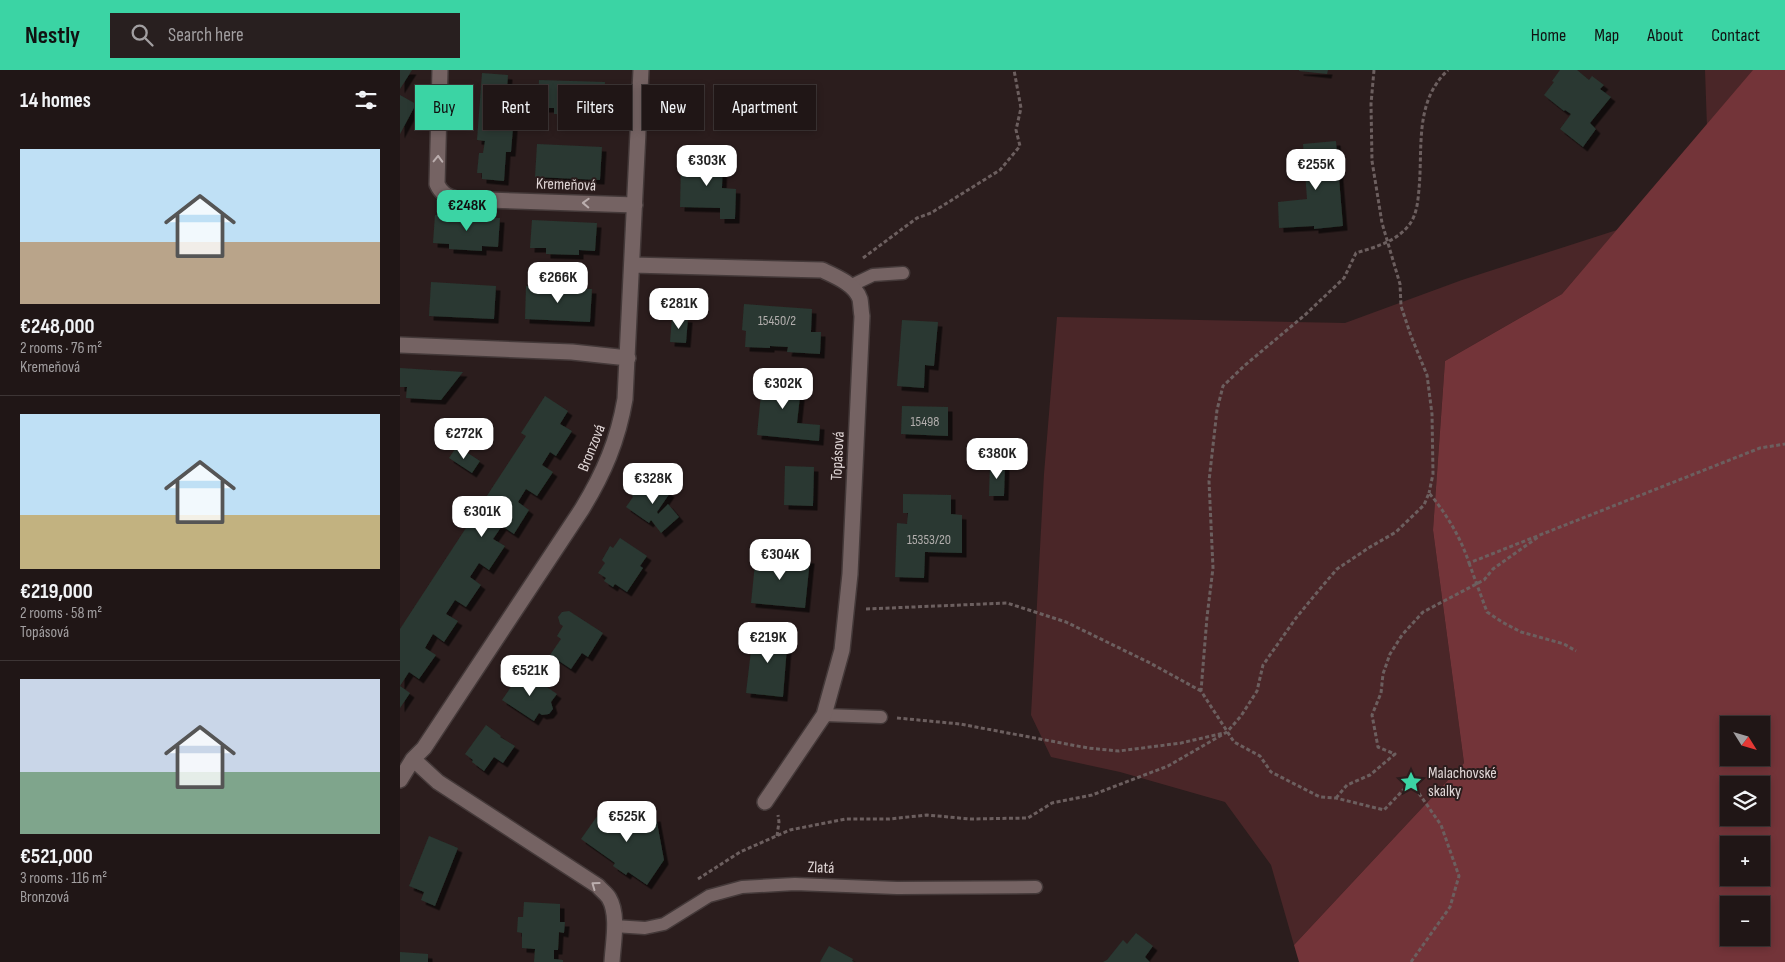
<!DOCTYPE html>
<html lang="en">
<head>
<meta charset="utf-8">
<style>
  :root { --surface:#201616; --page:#281f1f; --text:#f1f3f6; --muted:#a29fa1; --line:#3d3535; --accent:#3bd4a4 }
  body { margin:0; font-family:"Sofia Sans Condensed",sans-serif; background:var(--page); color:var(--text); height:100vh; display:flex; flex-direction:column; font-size:19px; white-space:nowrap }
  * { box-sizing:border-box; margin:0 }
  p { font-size:16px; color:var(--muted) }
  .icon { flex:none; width:28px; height:28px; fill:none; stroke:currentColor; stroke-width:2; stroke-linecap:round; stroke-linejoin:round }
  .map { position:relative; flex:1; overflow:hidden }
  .details { display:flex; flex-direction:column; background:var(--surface); width:400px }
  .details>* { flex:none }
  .top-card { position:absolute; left:15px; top:15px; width:475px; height:45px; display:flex; gap:10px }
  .needle { width:32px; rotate:127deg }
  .fabs { position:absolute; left:1320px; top:646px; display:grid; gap:10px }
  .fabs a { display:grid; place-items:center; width:50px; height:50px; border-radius:0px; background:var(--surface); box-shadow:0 2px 8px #0003,0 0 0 1px var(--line); font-size:25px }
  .price { position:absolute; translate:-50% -42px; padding:0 11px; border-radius:10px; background:#fff; color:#222; font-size:16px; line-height:32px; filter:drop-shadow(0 1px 2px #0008) }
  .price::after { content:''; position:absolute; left:50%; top:30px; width:15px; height:11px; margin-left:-8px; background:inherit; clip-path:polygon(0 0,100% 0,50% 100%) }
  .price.active { background:var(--accent); color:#111 }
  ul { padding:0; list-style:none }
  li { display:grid; align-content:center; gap:10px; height:265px; padding:0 20px }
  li+li { border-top:1px solid var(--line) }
  li span { display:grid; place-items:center; height:155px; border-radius:0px; color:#555 }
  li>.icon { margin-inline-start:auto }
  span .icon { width:90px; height:90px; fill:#fffc; stroke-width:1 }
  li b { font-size:21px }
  h2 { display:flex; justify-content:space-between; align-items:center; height:60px; padding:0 20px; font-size:21px }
  .pill { padding:0 18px; border-radius:0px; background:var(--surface); box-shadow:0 2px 8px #0003,0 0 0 1px var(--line); font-size:18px; line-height:45px }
  .pill.active { background:var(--accent); color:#111 }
  header { display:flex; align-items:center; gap:30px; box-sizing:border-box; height:70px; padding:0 25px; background:var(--accent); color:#111 }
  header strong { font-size:24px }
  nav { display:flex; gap:28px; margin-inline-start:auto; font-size:18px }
  .search { width:350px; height:45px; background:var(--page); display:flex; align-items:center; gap:12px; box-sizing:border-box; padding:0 18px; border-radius:0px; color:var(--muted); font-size:19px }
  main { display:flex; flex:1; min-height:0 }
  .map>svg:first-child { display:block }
  .green { fill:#4a2628 }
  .forest { fill:#733439; fill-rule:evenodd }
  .building { fill:#293831; filter:url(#shadow) }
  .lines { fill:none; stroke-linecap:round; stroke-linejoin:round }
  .lane-casing { stroke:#443939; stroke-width:15 }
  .street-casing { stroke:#443939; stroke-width:18 }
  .path { stroke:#6c5f5f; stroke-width:3; stroke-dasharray:4 2.5; stroke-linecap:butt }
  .lane { stroke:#756363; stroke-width:12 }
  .street { stroke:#756363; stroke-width:15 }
  .oneway { stroke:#bbaeae }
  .labels { text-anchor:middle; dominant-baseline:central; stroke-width:4; stroke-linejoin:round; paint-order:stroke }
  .number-label { font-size:14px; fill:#b2aead }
  .street-label { font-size:16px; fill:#e0d6d6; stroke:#2b1d1d }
  .poi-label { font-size:16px; fill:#e0d6d6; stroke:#2b1d1d; text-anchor:start }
</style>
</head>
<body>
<header>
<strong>Nestly</strong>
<div class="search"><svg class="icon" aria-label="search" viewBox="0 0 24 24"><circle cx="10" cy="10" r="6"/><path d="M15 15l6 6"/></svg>Search here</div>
<nav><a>Home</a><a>Map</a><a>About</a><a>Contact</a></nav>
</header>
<main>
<section class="details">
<h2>14 homes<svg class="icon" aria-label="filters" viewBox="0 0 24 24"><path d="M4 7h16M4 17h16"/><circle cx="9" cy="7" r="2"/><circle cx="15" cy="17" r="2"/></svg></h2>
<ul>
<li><span style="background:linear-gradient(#bfe0f5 60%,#b9a48a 0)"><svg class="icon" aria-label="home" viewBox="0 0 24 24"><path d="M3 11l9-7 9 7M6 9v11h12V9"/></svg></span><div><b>€248,000</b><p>2 rooms · 76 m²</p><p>Kremeňová</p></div></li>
<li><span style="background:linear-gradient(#bfe0f5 65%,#c2b280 0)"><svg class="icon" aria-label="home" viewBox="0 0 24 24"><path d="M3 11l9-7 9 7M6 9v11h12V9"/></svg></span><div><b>€219,000</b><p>2 rooms · 58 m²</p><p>Topásová</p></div></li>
<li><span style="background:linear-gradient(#c9d6e8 60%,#7fa58c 0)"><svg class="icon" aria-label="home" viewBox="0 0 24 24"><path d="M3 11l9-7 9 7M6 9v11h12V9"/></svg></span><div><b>€521,000</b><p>3 rooms · 116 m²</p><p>Bronzová</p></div></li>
</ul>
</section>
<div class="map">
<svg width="1385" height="892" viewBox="0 0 1385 892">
  <defs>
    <filter id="shadow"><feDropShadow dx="4.5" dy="4.5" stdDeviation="0" flood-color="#0009"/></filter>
  </defs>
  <rect width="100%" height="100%" fill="#2b1d1d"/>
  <!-- green -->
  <path class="green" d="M1305,0H1354L1307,57Z
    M1217,160L1162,224L1045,291L1033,460L1064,693L894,875L871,795L825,732L720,702L651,687L631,645L644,404L657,247L945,253L1062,210Z"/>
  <!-- forest -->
  <path class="forest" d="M1353,0H1385V892H899L894,875L1064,693L1033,460L1045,291L1162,224ZM1329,655H1361V688H1329ZM1329,715H1361V748H1329ZM1329,775H1361V808H1329ZM1329,835H1361V868H1329Z"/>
  <!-- building -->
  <path class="building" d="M0,0H12L0,19Z
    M899,0H928L927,4L899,1Z
    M1160,0H1177L1189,10L1192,6L1204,15L1200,19L1211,27L1190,53L1196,59L1183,77L1160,59L1171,44L1165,40L1164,41L1144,25L1154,12L1152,11Z
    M82,3L108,5L106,33H115L111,82H106L104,111L82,109V103H77L79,83H83L85,71L77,70Z
    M139,10L205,12L203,41L187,40L186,45L154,44V38H138Z
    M0,25L16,34L0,64Z
    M936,71L943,156L914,159V156L879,158L878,132L907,129L903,74Z
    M137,74L202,77L200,110L135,107Z
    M299,87L323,88L322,118L336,119L335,149H320V138L280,137L281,94H298Z
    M35,145L100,148L98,177L82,176V181L49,179V174L33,173Z
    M132,150L197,153L195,181L179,180V185L146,184V178H130Z
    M31,212L96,216L94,249L29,246Z
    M126,216L192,219L190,252L125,249Z
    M344,234L412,239L411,262H421L420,284L387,282L388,277L370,276V278L345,277L346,261L342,260Z
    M272,247L288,248L286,273L270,272Z
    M502,250L538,252L534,296L525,295L524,318L497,316Z
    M0,298L63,302L41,330L6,328L7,317H0Z
    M363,304L402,308L397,353L420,355L419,371L357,365Z
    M145,326L168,341L160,354L172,361L156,386L150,382L142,395L153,402L137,426L126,419L118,432L129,440L114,464L102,456L93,469L105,476L89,500L79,493L70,507L81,515L66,537L55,530L46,544L58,551L44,572L33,564L25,578L36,585L19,609L9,602L0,616V559L126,366L121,363Z
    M502,336L548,337V366L501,364Z
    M57,376L80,391L72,403L49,388Z
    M590,393L605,394L604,426H589Z
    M385,396L414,397L413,436L384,435Z
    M247,407L270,423L257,442L258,444L268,434L279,447L261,463L251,450L249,453L226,437L233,427L231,424L239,419Z
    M503,424L551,425V444L562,445V483L525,482L524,508L495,507L497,453L507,454L508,443H503Z
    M220,468L247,486L240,496L243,498L227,522L215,514L213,517L204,511L206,508L198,503L205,493L202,490L210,476L213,478Z
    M356,484L410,489L405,538L351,533Z
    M169,541L203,563L188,587L182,583L171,599L150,585L161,569L157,566L163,556L160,554L158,547L162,542Z
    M355,561L388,564L383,627L346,623L352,572H353Z
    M122,601L142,612L141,613L157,624L151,632L153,639L149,644L142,645L139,643L134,651L102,630Z
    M0,616L10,623L0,638Z
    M86,655L101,666L100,667L115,676L103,693L94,687L84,701L72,692L73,690L65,684Z
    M205,735L228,751L256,747L264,790L247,815L228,802L226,805L213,796L215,793L181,769Z
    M29,766L58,778L35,836L21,830L24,822L9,816Z
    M124,832L160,834V852H165L164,863L159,862L158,880H154V889L163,890V892H134L135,879L122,878V863L117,862L118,847H123Z
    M736,863L753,876L745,887L750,892H703L707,890L723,870L727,874Z
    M429,876L453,889L452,891L454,892H420Z
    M0,882L28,884V892H0Z"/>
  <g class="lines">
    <!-- lane casing -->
    <g class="lane-casing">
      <path id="lane" d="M450,216L473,205L503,203
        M424,645L481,647
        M214,856L245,858L264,854L309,826L342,817L395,814L497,818L636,817"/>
    </g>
    <!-- street casing -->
    <g class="street-casing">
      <path id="street" d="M40,0L37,114C41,123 46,126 56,129L235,135
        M232,195L422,200C435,206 455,214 460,229C461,234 461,241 462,246L450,504L442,580L424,645L365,732
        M0,275L172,282L228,288
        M13,689L38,712L198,816C201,820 206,823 209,828C219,845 213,873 212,892
        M0,710L13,689L24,678L182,439C204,403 218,370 225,329L241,0"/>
    </g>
    <!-- path -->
    <path class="path" d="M974,0L971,34L972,91L982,153L1000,214L1001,236L1011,266L1027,305L1032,344L1033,404L1029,423
      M463,188L517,148L531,143L600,100L620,76L616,60L621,38L614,0
      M1069,493L1087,542L1102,552L1121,562L1164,574L1176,581
      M466,539L607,533L666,552L750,593L801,621
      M497,648L560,654L688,678L719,681L781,673L824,663
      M936,728L947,715L970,705L995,684L978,677L972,645L981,623L983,604L990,584L1002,565L1023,542L1084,510L1093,499L1138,467
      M377,766L379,752L378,745
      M298,809L340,782L390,760L446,749H489L527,745L570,749L628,748L652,733L692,725L768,696L827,662L841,646L857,621L863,595L896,548L919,520L937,499L970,477L996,462L1024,435L1029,423C1046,443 1061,468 1069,493L1360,378L1385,374
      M1011,892L1050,837L1059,806L1041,755L1011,712L984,740L936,728L920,727L871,702L860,686L834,672L801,621L807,547L813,498L809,411L817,340L823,316L844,296L906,244L944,208L956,183C975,177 996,172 1009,155C1017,145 1018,130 1019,119C1023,77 1014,32 1048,0"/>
    <!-- lane -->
    <use href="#lane" class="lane"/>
    <!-- street -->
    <use href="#street" class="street"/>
  </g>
  <!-- one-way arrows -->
  <defs><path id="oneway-chevron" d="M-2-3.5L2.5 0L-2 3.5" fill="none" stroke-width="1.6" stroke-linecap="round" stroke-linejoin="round" transform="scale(1.25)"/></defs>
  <g class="oneway">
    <use href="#oneway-chevron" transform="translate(38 89) rotate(-88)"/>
    <use href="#oneway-chevron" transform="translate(186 133) rotate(-178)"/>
    <use href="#oneway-chevron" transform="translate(195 815) rotate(-144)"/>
  </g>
  <!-- icons -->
  <defs>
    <g id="sight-bare" transform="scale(1.725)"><path d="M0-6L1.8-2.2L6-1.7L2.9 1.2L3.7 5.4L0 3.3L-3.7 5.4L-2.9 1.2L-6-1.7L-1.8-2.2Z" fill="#3bd4a4" stroke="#2b1d1d" stroke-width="2.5" paint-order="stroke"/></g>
  </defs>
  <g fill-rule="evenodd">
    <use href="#sight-bare" x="1011" y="712"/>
  </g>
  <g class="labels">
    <!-- number labels -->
    <g class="number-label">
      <text x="377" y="250">15450/2</text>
      <text x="525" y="351">15498</text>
      <text x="529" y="469">15353/20</text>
    </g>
    <!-- street labels -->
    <g class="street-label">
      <text transform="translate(166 115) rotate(2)">Kremeňová</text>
      <text transform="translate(192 378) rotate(-68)">Bronzová</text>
      <text transform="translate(438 386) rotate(-87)">Topásová</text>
      <text transform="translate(421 798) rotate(2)">Zlatá</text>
    </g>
    <!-- poi labels -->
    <g class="poi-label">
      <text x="1028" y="703">Malachovské<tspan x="1028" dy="18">skalky</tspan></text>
    </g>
  </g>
</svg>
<div class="fabs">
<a><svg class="needle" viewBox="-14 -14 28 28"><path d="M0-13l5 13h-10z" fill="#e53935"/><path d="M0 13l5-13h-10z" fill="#a29fa1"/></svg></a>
<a><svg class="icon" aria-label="layers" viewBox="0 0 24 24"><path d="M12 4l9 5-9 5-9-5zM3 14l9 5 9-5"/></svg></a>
<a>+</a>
<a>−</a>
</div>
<b class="price" style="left:307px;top:117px">€303K</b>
<b class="price" style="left:916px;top:121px">€255K</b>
<b class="price active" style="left:67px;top:162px">€248K</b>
<b class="price" style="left:158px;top:234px">€266K</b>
<b class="price" style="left:279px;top:260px">€281K</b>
<b class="price" style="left:383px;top:340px">€302K</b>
<b class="price" style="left:64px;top:390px">€272K</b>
<b class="price" style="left:597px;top:410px">€380K</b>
<b class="price" style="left:253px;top:435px">€328K</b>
<b class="price" style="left:82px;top:468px">€301K</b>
<b class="price" style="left:380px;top:511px">€304K</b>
<b class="price" style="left:368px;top:594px">€219K</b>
<b class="price" style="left:130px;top:627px">€521K</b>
<b class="price" style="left:227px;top:773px">€525K</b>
<div class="top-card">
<a class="pill active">Buy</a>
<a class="pill">Rent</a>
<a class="pill">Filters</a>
<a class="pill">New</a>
<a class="pill">Apartment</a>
</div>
</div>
</main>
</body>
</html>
